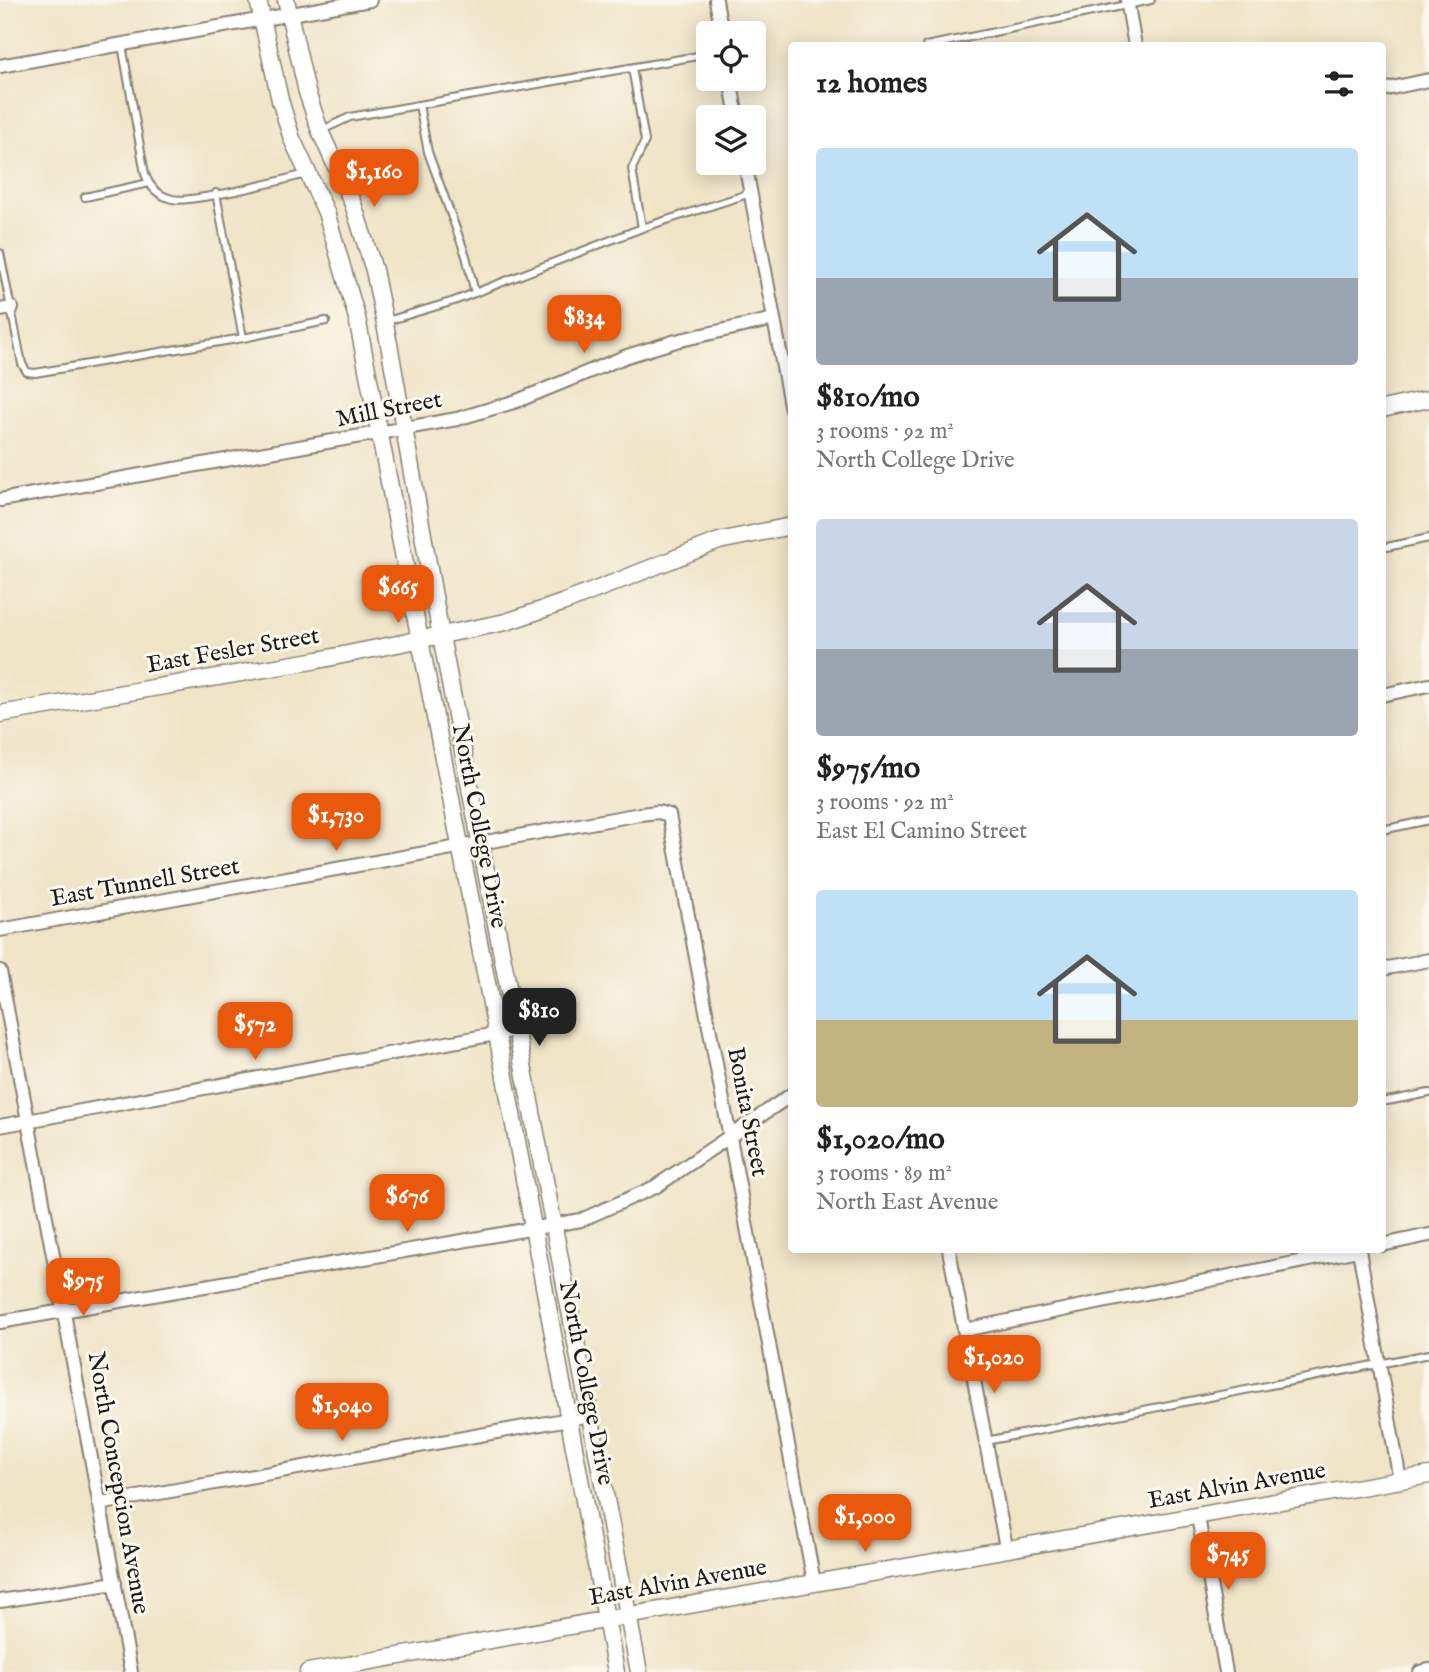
<!DOCTYPE html>
<html lang="en">
<head>
<meta charset="utf-8">
<style>
  :root { --surface:#fff; --page:#f2f2f2; --text:#222; --muted:#767676; --accent:#ea580c }
  body { margin:0; font-family:"IM FELL English",serif; background:var(--page); color:var(--text); height:100vh; display:flex; flex-direction:column; font-size:26px; white-space:nowrap }
  * { box-sizing:border-box; margin:0 }
  p { font-size:23px; color:var(--muted) }
  .icon { flex:none; width:38px; height:38px; fill:none; stroke:currentColor; stroke-width:2; stroke-linecap:round; stroke-linejoin:round }
  .map { position:relative; flex:1; overflow:hidden }
  .side { position:absolute; left:788px; top:42px; width:598px; height:1211px; display:flex; flex-direction:column; background:var(--surface); border-radius:7px; box-shadow:0 4px 18px #0003 }
  .side>* { flex:none }
  .tools { position:absolute; left:696px; top:21px; display:grid; gap:14px }
  .tools a { display:grid; place-items:center; width:70px; height:70px; border-radius:7px; background:var(--surface); box-shadow:0 4px 18px #0003; font-size:35px }
  .price { position:absolute; translate:-50% -60px; padding:0 16px; border-radius:14px; background:var(--accent); color:#fff; font-size:23px; line-height:46px; filter:drop-shadow(0 2px 4px #0008) }
  .price::after { content:''; position:absolute; left:50%; top:42px; width:21px; height:16px; margin-left:-10px; background:inherit; clip-path:polygon(0 0,100% 0,50% 100%) }
  .price.current { background:#222; color:#fff }
  ul { padding:0; list-style:none }
  li { display:grid; align-content:center; gap:14px; height:371px; padding:0 28px }
  li span { display:grid; place-items:center; height:217px; border-radius:7px; color:#555 }
  li>.icon { margin-inline-start:auto }
  span .icon { width:126px; height:126px; fill:#fffc; stroke-width:1 }
  li b { font-size:30px }
  h2 { display:flex; justify-content:space-between; align-items:center; height:84px; padding:0 28px; font-size:30px }
  .map>svg:first-child { display:block }
  .lines { fill:none; stroke-linecap:round; stroke-linejoin:round }
  .service-casing { stroke:#868072; stroke-width:10 }
  .minor-casing { stroke:#868072; stroke-width:16 }
  .tertiary-casing { stroke:#868072; stroke-width:19 }
  .service { stroke:#fff; stroke-width:6 }
  .minor { stroke:#fff; stroke-width:12 }
  .tertiary { stroke:#fff; stroke-width:16 }
  .labels { text-anchor:middle; dominant-baseline:central; stroke-width:6; stroke-linejoin:round; paint-order:stroke }
  .street-label { font-size:24px; fill:#1c1c1c; stroke:#fbf7ec }
</style>
</head>
<body>
<div class="map">
<svg width="1429" height="1672" viewBox="0 0 1429 1672">
  <rect width="100%" height="100%" fill="#fbf7ec"/>
  <filter id="ink" filterUnits="userSpaceOnUse"><feTurbulence type="fractalNoise" baseFrequency=".0143" numOctaves="2"/><feDisplacementMap in="SourceGraphic" scale="14" xChannelSelector="R" yChannelSelector="G"/><feConvolveMatrix kernelMatrix="1 2 1 2 8 2 1 2 1" color-interpolation-filters="sRGB"/></filter>
  <filter id="wash" filterUnits="userSpaceOnUse"><feTurbulence type="fractalNoise" baseFrequency=".00686" numOctaves="4" result="noise"/><feDisplacementMap in="SourceGraphic" scale="28" xChannelSelector="R" yChannelSelector="G"/><feGaussianBlur stdDeviation="1.57" result="paint"/><feColorMatrix in="noise" values="0 0 0 0 0 0 0 0 0 0 0 0 0 0 0 0 0 1.4 0 .05"/><feComposite in="paint" operator="in"/></filter>
  <g filter="url(#wash)">
    <rect width="100%" height="100%" fill="#f0e4c7"/>
  </g>
  <g filter="url(#ink)">
    <g class="lines">
      <!-- service casing -->
      <g class="service-casing">
        <path id="service" d="M122,45L145,174C150,188 158,195 172,199C190,204 284,180 306,174
          M926,46L1151,0
          M632,68L645,141L632,169L642,228
          M419,105L428,152L466,256L475,293
          M320,131L350,117L709,54
          M216,193L243,338
          M85,197L149,183
          M0,253L22,364L27,372L35,373L243,338L326,321
          M387,321L454,301L642,228L751,193
          M1382,548L1429,538
          M1382,830L1429,820
          M1382,1102L1429,1093
          M986,1441L1429,1354"/>
      </g>
      <!-- minor casing -->
      <g class="minor-casing">
        <path id="minor" d="M716,0L722,33
          M1127,0L1135,46
          M0,66L370,0
          M730,79L737,117
          M1382,90L1429,80
          M745,163L791,410
          M0,310L12,308
          M0,500L457,419L517,401L627,356L676,341L774,319
          M1382,695L1429,685
          M0,930L640,814L658,812L669,815L814,1582
          M1382,969L1429,960
          M0,971L131,1672
          M0,1126L517,1030
          M1382,1245L1429,1235
          M949,1250L1006,1547
          M1359,1250L1400,1480
          M0,1322L581,1220L655,1187L791,1095
          M964,1330L1358,1250
          M99,1504L591,1415
          M1198,1517L1226,1672
          M0,1601L115,1583
          M1420,1672L1429,1670"/>
      </g>
      <!-- tertiary casing -->
      <g class="tertiary-casing">
        <path id="tertiary" d="M258,0L280,100L292,139L326,212L357,318L497,1034L616,1672
          M286,0L307,92L320,131L353,204L374,270L389,344L441,636L639,1672
          M1382,409L1429,399
          M0,714L318,660L506,622L565,602L719,541L791,526
          M308,1672L1429,1475"/>
      </g>
      <!-- service -->
      <use href="#service" class="service"/>
      <!-- minor -->
      <use href="#minor" class="minor"/>
      <!-- tertiary -->
      <use href="#tertiary" class="tertiary"/>
    </g>
  </g>
  <g class="labels">
    <!-- street labels -->
    <g class="street-label">
      <text transform="translate(389 410) rotate(-11)">Mill Street</text>
      <text transform="translate(233 651) rotate(-10)">East Fesler Street</text>
      <text transform="translate(479 826) rotate(79)">North College Drive</text>
      <text transform="translate(145 883) rotate(-10)">East Tunnell Street</text>
      <text transform="translate(747 1112) rotate(79)">Bonita Street</text>
      <text transform="translate(586 1383) rotate(79)">North College Drive</text>
      <text transform="translate(118 1483) rotate(80)">North Concepcion Avenue</text>
      <text transform="translate(1237 1486) rotate(-10)">East Alvin Avenue</text>
      <text transform="translate(678 1583) rotate(-10)">East Alvin Avenue</text>
    </g>
  </g>
</svg>
<div class="tools">
<a><svg class="icon" aria-label="locate" viewBox="0 0 24 24"><circle cx="12" cy="12" r="6"/><path d="M12 2v4M12 18v4M2 12h4M18 12h4"/></svg></a>
<a><svg class="icon" aria-label="layers" viewBox="0 0 24 24"><path d="M12 4l9 5-9 5-9-5zM3 14l9 5 9-5"/></svg></a>
</div>
<b class="price" style="left:374px;top:209px">$1,160</b>
<b class="price" style="left:584px;top:355px">$834</b>
<b class="price" style="left:398px;top:625px">$665</b>
<b class="price" style="left:336px;top:853px">$1,730</b>
<b class="price current" style="left:539px;top:1048px">$810</b>
<b class="price" style="left:255px;top:1062px">$572</b>
<b class="price" style="left:407px;top:1234px">$676</b>
<b class="price" style="left:83px;top:1318px">$975</b>
<b class="price" style="left:994px;top:1395px">$1,020</b>
<b class="price" style="left:342px;top:1443px">$1,040</b>
<b class="price" style="left:865px;top:1554px">$1,000</b>
<b class="price" style="left:1228px;top:1592px">$745</b>
<section class="side">
<h2>12 homes<svg class="icon" aria-label="filters" viewBox="0 0 24 24"><path d="M4 7h16M4 17h16"/><circle cx="9" cy="7" r="2"/><circle cx="15" cy="17" r="2"/></svg></h2>
<ul>
<li><span style="background:linear-gradient(#bfe0f5 60%,#9aa5b1 0)"><svg class="icon" aria-label="home" viewBox="0 0 24 24"><path d="M3 11l9-7 9 7M6 9v11h12V9"/></svg></span><div><b>$810/mo</b><p>3 rooms · 92 m²</p><p>North College Drive</p></div></li>
<li><span style="background:linear-gradient(#c9d6e8 60%,#9aa5b1 0)"><svg class="icon" aria-label="home" viewBox="0 0 24 24"><path d="M3 11l9-7 9 7M6 9v11h12V9"/></svg></span><div><b>$975/mo</b><p>3 rooms · 92 m²</p><p>East El Camino Street</p></div></li>
<li><span style="background:linear-gradient(#bfe0f5 60%,#c2b280 0)"><svg class="icon" aria-label="home" viewBox="0 0 24 24"><path d="M3 11l9-7 9 7M6 9v11h12V9"/></svg></span><div><b>$1,020/mo</b><p>3 rooms · 89 m²</p><p>North East Avenue</p></div></li>
</ul>
</section>
</div>
</body>
</html>
